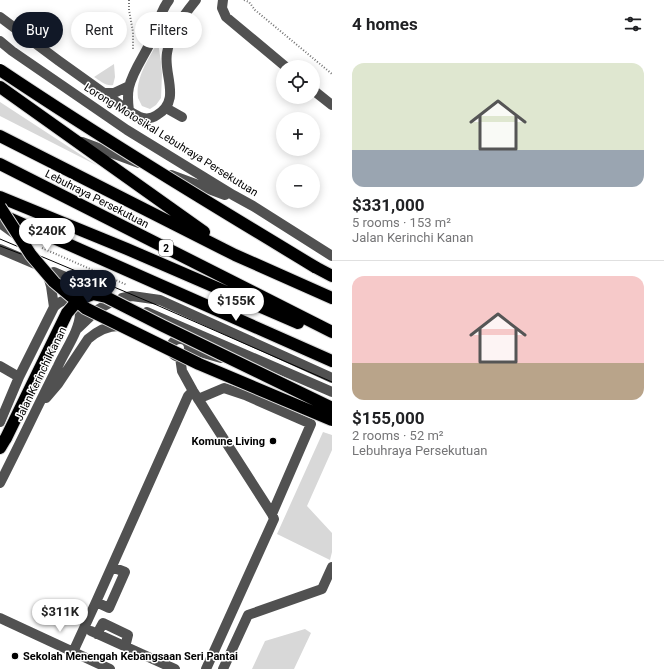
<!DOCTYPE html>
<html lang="en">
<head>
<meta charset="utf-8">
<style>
  :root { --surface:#fff; --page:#f2f2f2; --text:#202124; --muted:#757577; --line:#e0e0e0; --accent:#111827 }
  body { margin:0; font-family:Roboto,sans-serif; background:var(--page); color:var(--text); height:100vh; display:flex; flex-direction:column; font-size:15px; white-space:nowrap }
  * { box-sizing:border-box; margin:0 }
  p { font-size:13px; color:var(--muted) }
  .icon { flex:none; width:22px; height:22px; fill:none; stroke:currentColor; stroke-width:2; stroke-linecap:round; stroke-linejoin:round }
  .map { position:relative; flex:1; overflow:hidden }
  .sheet { display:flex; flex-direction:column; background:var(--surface); width:332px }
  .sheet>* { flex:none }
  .banner { position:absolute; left:12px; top:12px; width:260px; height:36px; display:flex; gap:8px }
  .buttons { position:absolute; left:276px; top:60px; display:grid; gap:8px }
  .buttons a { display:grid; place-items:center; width:44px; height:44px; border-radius:50%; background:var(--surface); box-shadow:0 2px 10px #0003; font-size:20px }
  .price { position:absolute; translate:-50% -34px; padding:0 9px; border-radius:14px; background:#fff; color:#222; font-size:13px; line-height:26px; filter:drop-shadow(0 1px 2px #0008) }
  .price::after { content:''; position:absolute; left:50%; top:24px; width:12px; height:9px; margin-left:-6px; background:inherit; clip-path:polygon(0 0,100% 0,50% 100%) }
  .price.selected { background:var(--accent); color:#fff }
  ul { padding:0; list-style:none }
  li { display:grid; align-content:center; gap:8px; height:212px; padding:0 20px }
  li+li { border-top:1px solid var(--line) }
  li span { display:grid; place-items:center; height:124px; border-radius:12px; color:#555 }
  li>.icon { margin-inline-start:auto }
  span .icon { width:72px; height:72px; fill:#fffc; stroke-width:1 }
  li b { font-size:17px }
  h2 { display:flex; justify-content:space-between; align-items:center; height:48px; padding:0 20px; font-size:17px }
  .chip { padding:0 14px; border-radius:18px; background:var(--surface); box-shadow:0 2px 10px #0003; font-size:14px; line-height:36px }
  .chip.selected { background:var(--accent); color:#fff }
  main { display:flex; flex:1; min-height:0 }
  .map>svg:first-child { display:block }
  .green { fill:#d8d8d8 }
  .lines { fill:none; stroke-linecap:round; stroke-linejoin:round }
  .highway-casing { stroke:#dbdbdb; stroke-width:14 }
  .path { stroke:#737373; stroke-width:2; stroke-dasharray:1 2; stroke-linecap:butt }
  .minor { stroke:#515151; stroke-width:10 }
  .highway { stroke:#000; stroke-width:12 }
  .tram { stroke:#000; stroke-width:1 }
  .highway-bridge-casing { stroke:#dbdbdb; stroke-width:14; stroke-linecap:butt }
  .highway-bridge { stroke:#000; stroke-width:12 }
  .poi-dot { fill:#000; stroke:#fff; stroke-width:1.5 }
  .labels { text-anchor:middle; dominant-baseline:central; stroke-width:3; stroke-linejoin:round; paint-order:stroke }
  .shield { fill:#fff; stroke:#4c4c4c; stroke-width:1 }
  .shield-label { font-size:10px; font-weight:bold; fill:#000 }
  .street-label { font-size:11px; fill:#000; stroke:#fff }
  .poi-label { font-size:11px; font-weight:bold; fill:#000; stroke:#fff; text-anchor:end }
</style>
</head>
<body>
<main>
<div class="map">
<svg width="332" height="669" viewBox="0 0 332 669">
  <rect width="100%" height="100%" fill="#fff"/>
  <!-- green -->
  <path class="green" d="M158,42L161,62L162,74L161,98L156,105L150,109L142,106C141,104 139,100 138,98C135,78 149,58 158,42Z
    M114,64L115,77L113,85C107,87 99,80 94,77Z
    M0,102L98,166L0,116Z
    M323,432L332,435V450L307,506L332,533V552L330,560L277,534Z
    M305,629L311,633L294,669H252L265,641Z"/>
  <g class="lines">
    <!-- highway casing -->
    <g class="highway-casing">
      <path id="highway" d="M0,87L204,232
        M0,136L235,255L332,298
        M0,164L332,332
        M0,197L127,249L298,323
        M2,215L332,361
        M315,267L332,276
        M0,448L6,438"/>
    </g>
    <!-- path -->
    <path class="path" d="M129,0V10L133,32V50
      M244,0L249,2L255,10L332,74
      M42,248L127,285"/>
    <!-- minor -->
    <path class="minor" d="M169,0C160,11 157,27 152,39C145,55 133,70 129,87C127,96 128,103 129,111C138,117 147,122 157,115C182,100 163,75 167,53C170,33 184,15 196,0
      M223,0L222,8L226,17L286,67
      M0,17L59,61L129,111
      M0,41L12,51L127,130L233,195L253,206L332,256
      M313,90L332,105
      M102,93H114L129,86
      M166,108L182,117
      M82,142L139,163
      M171,175L225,195
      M0,223L15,234
      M0,249L35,264
      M54,272L103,293
      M48,276L51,286L54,307
      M122,298L132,296L160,300L332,378
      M147,312L332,392
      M77,329L97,310L115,300
      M171 348a9 9 0 1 1 18 0a9 9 0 1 1-18 0Z
      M189,349L221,358
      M180,357L182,371L193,391L272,514L274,519L206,669
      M0,366L19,377
      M46,398L58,384L88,339C97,331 109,325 122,326
      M198,399L224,388L245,395L311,424L272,514
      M0,422L19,377L54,307C58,303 63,299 70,300C76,301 80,307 80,313C80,330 65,350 58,366C38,405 20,444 0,483
      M96,602L109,608L125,572L112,567
      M0,618L110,669
      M91,631L175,669
      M97,634L103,623L128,635L125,647
      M73,652L96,602L188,396L193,391
      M223,669L248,615L322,589L332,567"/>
    <!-- highway -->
    <use href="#highway" class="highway"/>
    <!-- tram -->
    <path class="tram" d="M0,239L159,306L332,382
      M0,246L21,254"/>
    <!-- highway-bridge casing -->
    <g class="highway-bridge-casing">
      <path id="highway-bridge" d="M0,70C103,139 209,203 315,267
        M0,207L31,255L54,282L85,308L199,364L332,420
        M6,438L67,313L79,299L93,294L106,297L163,326L332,408"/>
    </g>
    <!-- highway-bridge -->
    <use href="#highway-bridge" class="highway-bridge"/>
  </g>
  <!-- markers -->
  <g class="poi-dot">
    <circle cx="273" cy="441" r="4"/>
    <circle cx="15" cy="656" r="4"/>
  </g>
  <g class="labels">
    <!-- shield labels -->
    <rect class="shield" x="159" y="240" width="14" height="16" rx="3"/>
    <g class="shield-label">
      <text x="166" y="248">2</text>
    </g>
    <!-- street labels -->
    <g class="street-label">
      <text transform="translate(171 140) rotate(32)">Lorong Motosikal Lebuhraya Persekutuan</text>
      <text transform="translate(97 199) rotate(27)">Lebuhraya Persekutuan</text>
      <text transform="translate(41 374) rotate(-64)">Jalan Kerinchi Kanan</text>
    </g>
    <!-- poi labels -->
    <g class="poi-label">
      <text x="265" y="441">Komune Living</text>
      <text x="23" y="656" text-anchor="start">Sekolah Menengah Kebangsaan Seri Pantai</text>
    </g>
  </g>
</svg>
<div class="buttons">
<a><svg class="icon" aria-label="locate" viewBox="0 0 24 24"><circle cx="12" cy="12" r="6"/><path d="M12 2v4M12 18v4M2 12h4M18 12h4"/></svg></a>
<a>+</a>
<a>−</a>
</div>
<b class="price" style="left:47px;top:252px">$240K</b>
<b class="price selected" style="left:88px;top:304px">$331K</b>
<b class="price" style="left:236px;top:322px">$155K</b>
<b class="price" style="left:60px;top:633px">$311K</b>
<div class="banner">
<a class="chip selected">Buy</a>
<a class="chip">Rent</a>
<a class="chip">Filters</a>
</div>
</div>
<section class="sheet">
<h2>4 homes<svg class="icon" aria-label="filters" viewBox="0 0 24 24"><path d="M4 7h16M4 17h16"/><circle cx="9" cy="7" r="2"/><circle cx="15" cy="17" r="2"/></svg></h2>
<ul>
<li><span style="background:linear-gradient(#dfe7d0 70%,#9aa5b1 0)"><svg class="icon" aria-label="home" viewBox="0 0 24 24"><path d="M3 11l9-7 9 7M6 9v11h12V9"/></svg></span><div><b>$331,000</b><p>5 rooms · 153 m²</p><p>Jalan Kerinchi Kanan</p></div></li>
<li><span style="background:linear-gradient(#f6c9c9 70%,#b9a48a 0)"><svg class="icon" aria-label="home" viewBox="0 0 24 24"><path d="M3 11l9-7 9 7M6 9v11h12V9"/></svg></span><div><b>$155,000</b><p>2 rooms · 52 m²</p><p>Lebuhraya Persekutuan</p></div></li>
</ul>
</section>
</main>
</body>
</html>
